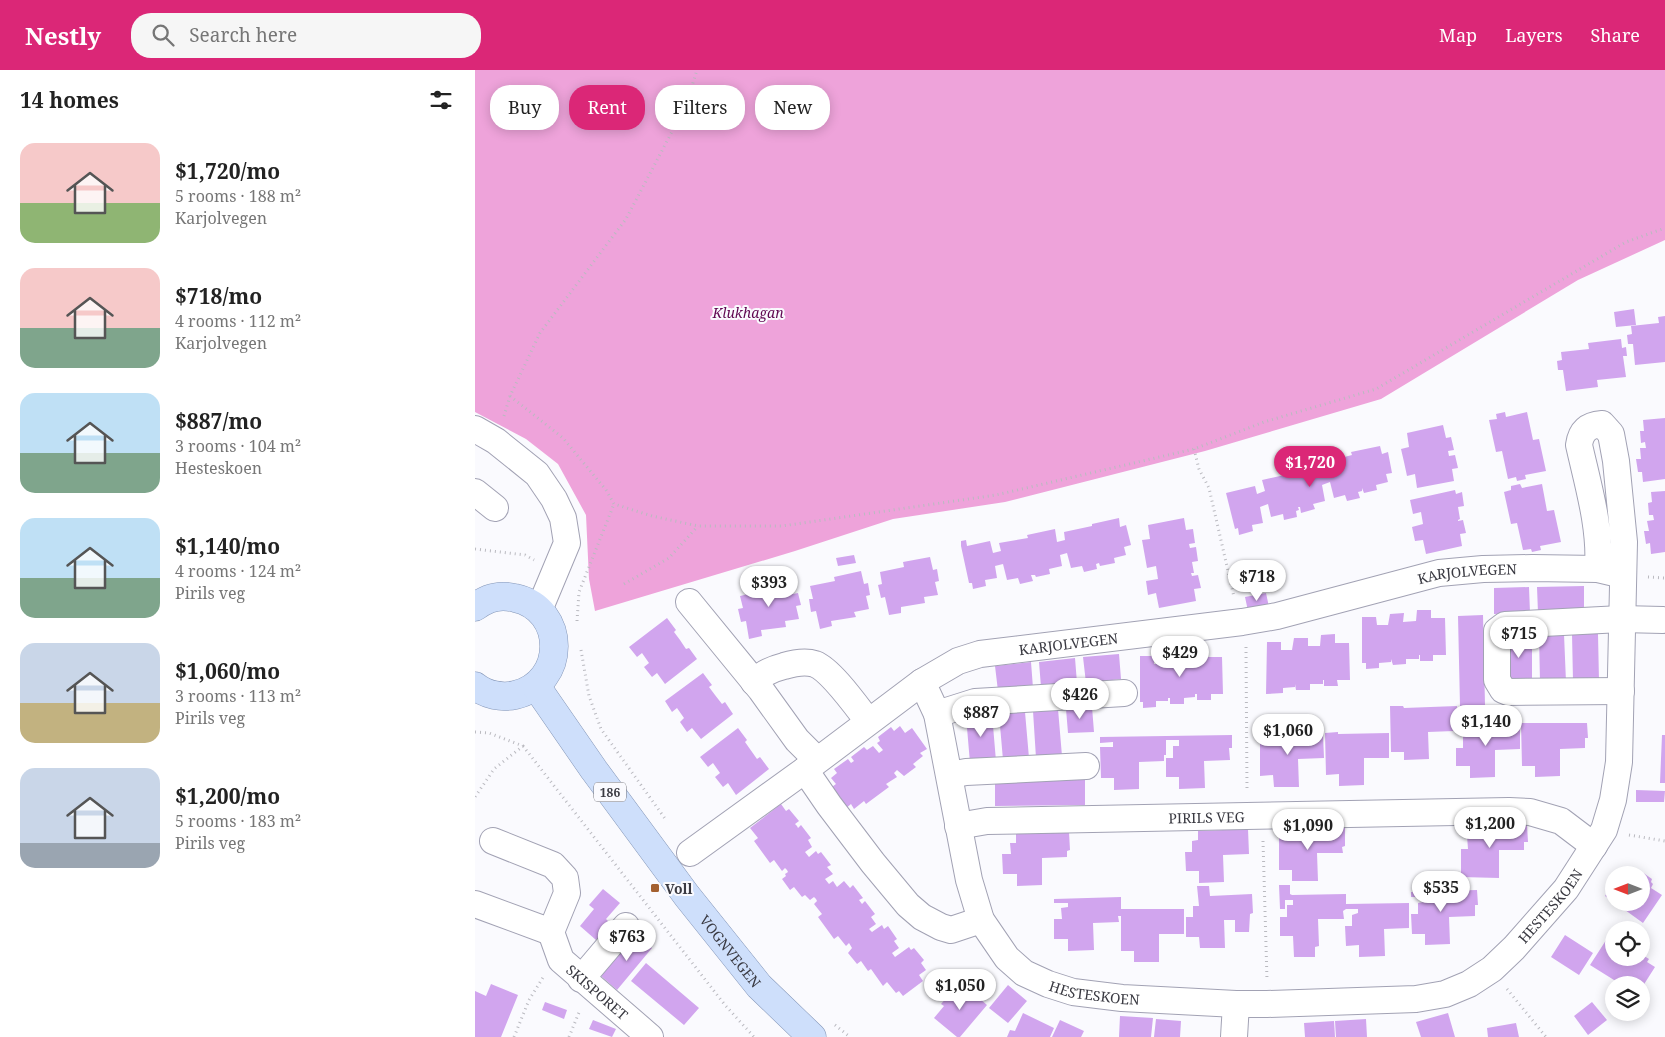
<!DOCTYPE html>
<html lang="en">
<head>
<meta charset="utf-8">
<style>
  :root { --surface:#fff; --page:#f6f6f6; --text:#222; --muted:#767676; --accent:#db2777 }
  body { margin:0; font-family:"Noto Serif",serif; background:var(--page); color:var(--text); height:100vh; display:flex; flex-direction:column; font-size:19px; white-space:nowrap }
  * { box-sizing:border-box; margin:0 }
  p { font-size:16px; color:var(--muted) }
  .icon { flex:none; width:28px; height:28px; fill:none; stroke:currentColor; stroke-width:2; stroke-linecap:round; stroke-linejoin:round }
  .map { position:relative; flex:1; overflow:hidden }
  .drawer { display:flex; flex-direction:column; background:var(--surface); width:475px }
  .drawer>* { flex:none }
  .guide { position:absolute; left:15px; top:15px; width:475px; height:45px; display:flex; gap:10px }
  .needle { width:32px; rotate:270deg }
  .controls { position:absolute; left:1130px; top:796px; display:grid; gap:10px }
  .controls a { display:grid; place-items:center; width:45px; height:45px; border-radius:50%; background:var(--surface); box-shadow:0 2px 12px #0003; font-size:25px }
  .price { position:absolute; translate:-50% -42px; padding:0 11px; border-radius:18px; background:#fff; color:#222; font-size:16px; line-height:32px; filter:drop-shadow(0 1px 2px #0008) }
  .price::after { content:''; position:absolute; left:50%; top:30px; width:15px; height:11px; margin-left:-8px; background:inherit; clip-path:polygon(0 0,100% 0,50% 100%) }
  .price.active { background:var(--accent); color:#fff }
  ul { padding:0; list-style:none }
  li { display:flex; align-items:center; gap:15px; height:125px; padding:0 20px }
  li span { display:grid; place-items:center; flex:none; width:140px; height:100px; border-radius:15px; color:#555 }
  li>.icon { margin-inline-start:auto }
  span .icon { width:60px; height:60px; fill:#fffc; stroke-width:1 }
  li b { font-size:21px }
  h2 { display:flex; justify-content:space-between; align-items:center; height:60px; padding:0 20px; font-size:21px }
  .pill { padding:0 18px; border-radius:20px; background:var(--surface); box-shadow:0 2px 12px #0003; font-size:18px; line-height:45px }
  .pill.active { background:var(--accent); color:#fff }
  header { display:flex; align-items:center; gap:30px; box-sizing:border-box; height:70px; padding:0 25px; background:var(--accent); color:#fff }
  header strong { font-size:24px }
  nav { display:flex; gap:28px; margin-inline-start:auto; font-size:18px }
  .search { width:350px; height:45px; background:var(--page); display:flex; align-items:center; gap:12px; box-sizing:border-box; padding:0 18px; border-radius:20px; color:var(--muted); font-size:19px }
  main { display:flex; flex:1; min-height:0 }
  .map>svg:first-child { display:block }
  .forest { fill:#eea3da }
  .building { fill:#d1a5ee }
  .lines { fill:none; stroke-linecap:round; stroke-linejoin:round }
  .minor-casing { stroke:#a2a2b4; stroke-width:28 }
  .major-casing { stroke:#8597b8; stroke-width:29 }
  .path { stroke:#babac0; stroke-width:3; stroke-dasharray:1 4; stroke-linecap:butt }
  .minor { stroke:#fff; stroke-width:26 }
  .major { stroke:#cedffb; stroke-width:28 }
  .poi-dot { fill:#a46030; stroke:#fafafe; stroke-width:2 }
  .labels { text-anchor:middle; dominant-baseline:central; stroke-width:4; stroke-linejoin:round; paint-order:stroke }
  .shield { fill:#fafafe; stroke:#74747a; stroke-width:1 }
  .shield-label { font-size:12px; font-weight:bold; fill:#3a3a42 }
  .park-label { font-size:14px; font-style:italic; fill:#600651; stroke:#fafafe }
  .street-label { font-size:14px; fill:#3a3a42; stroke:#fafafe }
  .poi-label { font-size:14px; font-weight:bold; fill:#3a3a42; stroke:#fafafe; text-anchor:start }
</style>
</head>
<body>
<header>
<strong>Nestly</strong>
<div class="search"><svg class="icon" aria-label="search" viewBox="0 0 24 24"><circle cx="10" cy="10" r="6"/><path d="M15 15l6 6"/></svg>Search here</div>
<nav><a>Map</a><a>Layers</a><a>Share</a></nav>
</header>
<main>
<section class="drawer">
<h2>14 homes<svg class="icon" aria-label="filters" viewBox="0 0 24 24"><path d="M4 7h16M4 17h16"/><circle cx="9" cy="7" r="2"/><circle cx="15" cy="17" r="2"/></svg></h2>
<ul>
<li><span style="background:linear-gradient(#f6c9c9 60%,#8fb573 0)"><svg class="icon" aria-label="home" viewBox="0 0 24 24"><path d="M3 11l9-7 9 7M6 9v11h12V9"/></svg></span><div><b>$1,720/mo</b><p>5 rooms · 188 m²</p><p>Karjolvegen</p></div></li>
<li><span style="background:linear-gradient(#f6c9c9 60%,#7fa58c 0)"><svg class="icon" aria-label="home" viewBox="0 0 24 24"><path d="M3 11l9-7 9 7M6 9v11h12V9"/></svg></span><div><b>$718/mo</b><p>4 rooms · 112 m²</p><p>Karjolvegen</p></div></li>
<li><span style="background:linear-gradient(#bfe0f5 60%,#7fa58c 0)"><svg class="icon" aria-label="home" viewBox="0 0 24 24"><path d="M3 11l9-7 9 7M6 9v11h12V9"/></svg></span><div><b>$887/mo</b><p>3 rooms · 104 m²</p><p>Hesteskoen</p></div></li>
<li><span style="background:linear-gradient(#bfe0f5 60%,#7fa58c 0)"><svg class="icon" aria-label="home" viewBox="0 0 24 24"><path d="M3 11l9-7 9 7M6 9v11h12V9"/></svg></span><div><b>$1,140/mo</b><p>4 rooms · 124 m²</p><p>Pirils veg</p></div></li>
<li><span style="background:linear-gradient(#c9d6e8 60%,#c2b280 0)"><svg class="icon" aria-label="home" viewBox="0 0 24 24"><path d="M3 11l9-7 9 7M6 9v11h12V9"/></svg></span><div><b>$1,060/mo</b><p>3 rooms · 113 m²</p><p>Pirils veg</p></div></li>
<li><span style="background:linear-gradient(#c9d6e8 75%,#9aa5b1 0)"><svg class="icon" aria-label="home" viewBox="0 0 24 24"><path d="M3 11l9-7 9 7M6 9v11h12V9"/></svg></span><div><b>$1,200/mo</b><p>5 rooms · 183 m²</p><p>Pirils veg</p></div></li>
</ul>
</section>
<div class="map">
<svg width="1190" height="967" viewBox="0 0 1190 967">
  <rect width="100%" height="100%" fill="#fafafe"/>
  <!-- forest -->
  <path class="forest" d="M0,0H1190V170L1103,210L906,329L730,381L530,432L418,449L320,481L120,541L114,509L111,445L83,394L51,369L0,342Z"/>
  <!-- building -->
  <path class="building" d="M1159,239L1161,255L1141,257L1139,242Z
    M1190,246V292L1160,295L1158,274H1153L1152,265L1157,264L1156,256L1184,253L1183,247Z
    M1146,269L1147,278L1151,277L1152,286H1148L1151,307L1122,310L1123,317L1091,321L1088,300H1083L1082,291L1087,290L1086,282L1114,279L1113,273Z
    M1030,342L1031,347L1052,342L1058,370L1064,369L1071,401L1050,405L1051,409L1042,411L1041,407L1033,409L1027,381L1021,382L1014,350L1022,349L1021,344Z
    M1190,348V409L1168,412L1167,402H1163L1161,389H1166L1165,378H1171L1170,372L1166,373L1165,361H1169L1168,350Z
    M968,355L971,368L976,367L979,380L973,381L974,386L980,385L983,398L977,399L979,411L942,418L940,404L932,406L929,392L926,379L934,377L932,363Z
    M905,376L907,384L913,382L917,403L911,404L913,412L901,415L902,420L889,423L887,418V421L883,422L885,428L872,431L870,425L859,428L855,412L847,415L850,431L838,434L840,439L826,443L825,437H823L824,440L821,441L822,447L809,450L808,444L796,447L793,434L785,437L788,453L777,455L778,461L764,465L763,458L760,459L751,423L780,416L782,424L790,421L787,410L814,404L813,401L843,395L844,402L852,399L850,392L877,385L876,382Z
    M1045,414L1047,418L1067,414L1072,441L1079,440L1086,472L1065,476L1066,480L1057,482L1056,479L1048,480L1042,453L1036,454L1029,422L1036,420V416Z
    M980,420L981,424L987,422L989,436L983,437L985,449L983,450V451L988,450L991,463L985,464L987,476L951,484L948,470L940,471L937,457L948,454L946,442L938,444L935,430Z
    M1190,421V482L1176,484L1175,473L1171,474L1169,461H1174L1172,451L1179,450L1178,445H1174L1173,433L1177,432L1176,422Z
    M644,448L645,457L651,455L656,475L649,477L651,485L639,488L640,493L625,496L624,493L621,494L622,499L609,502L607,496L596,498L592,483L585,485L587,496L574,499L575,504L561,507L560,505H556L558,511L545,514L543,508L532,510L528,494L520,496L522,508L510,510L511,516L498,519L497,513H494L486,476V471L491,470L492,476L515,471L518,483L526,481L524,473L553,468L552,465L580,459L582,472L590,470L589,462L617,456V454Z
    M709,448L711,460L718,459L720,473L714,474L715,478L721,477L723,491L717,492L719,503H716L717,506L723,505L726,518L719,519L721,531L684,538L681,523L673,525L671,511L683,509L681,496L672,498L667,470L675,469L673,455Z
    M379,485L381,493L363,496L361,488Z
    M455,487L458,500L462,499L464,511L460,512L463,525L449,527L450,533L426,537V543L414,545L410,527L406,528L403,515L407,514L405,502L429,497L428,492Z
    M386,501L389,514L393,513L395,525L391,526L394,539L379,542L381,547L356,551L357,556L345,559L341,541L336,542L334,529H338L335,516L360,511L359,507Z
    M316,511L318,524L323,523L326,535L321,536L324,549L310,551L311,557L286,560L287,566L274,569L271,551L266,552L263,539L268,538L265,526L290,520L289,516Z
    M1109,516V542L1063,543L1062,517Z
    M1054,517L1055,543L1019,544V518Z
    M791,523L794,537L773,541L770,527Z
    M942,540H956V548H970L971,585H958V591H945V585H944V589H931V594L918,595L916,589V592L904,593V598L891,599V593H887V547H901L902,555H913L915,544L929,543L928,552L941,551Z
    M1008,545L1010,635L985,636L983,546Z
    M192,548L201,560L199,562L205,570L211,579L214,578L222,589L190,614L182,603L177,607L169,597L174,593L167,583L162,587L154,577Z
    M860,564V573H874L875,610H862L863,616H849V610H848V614H835V620H821L820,614V617L808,618V623L791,624L792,572H806V580H817L819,568H833V576H845L846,565Z
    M1089,564L1091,612H1065L1064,565Z
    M1097,564H1123L1124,611H1098Z
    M1057,565V612H1032L1031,566Z
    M719,579H733V587H747L748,624H736V630H722V624H720V627L709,628V634H695V628H693V631H681V637L668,638V632H665V586H679V594H692V583L706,582V590H719Z
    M644,584L646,609L611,613L608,587Z
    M600,588L602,613L566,617L564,592Z
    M556,592L558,618L523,621L520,596Z
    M228,603L237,615L234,617L240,625L247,634L250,632L258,644L226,669L217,658L212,662L205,652L209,648L202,638L197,642L190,631Z
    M915,636H928L929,638L982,636L983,654L977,655H979V661L953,662L954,689L929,690V682H916Z
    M617,637L619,662L593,663L591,639Z
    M583,639L587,686L561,688L558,641Z
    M550,642L554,688L528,690L524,644Z
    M517,644L521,691L495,693L491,646Z
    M1046,653H1112L1113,668H1110V678L1085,679V706L1060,707V696H1047Z
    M1045,654V679L1020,680V707L995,708V696H981V678H988V665H994V660L982,661L981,655Z
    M425,656L430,663L437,658L452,679L445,683L448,686L438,694L441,697L429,706L422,700L419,703L422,707L411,714L414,717L391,734L389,731L379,739L376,734L370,739L354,719L361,714L356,708L362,703L359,699L373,689L376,693L379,691L376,687L389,677L392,680L398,676L404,683L408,680L402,673L405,671L403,667L416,657L419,661Z
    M263,658L272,670L270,672L282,689L285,687L294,699L261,725L253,713L248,717L240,707L245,703L238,693L233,697L225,687Z
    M863,662V664L914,663V688H889V715L864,716V704L851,705L850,663Z
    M848,664L849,688L823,689L824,717H799L798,705L785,706V665Z
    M757,665V678H754L755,690L729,691L730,718L704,719V707H691V688H698V676H704V670H691V685H689V691L664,692V719L639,720V708H626L625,677H638V672L625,673V667Z
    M1187,665H1190V713H1185Z
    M610,709V735L520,736V710Z
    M1161,720L1190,721L1189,732H1161Z
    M306,734L311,741L314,739L324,751L320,754L322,756L323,758L326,755L336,768L333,770L337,777L330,782L334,787L341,781L343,784L346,782L356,795L352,797L358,804L350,809L354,814L358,811L362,817L369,811L375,818L378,815L388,828L384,830L387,834L390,831L400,844L396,847L401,854L394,859L397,862L407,855L409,859L413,856L422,869L419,871L424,878L417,883L420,887L434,877L436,880L439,878L449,890L446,893L451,900L444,905L448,911L428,926L424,921L421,923L412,912L408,916L396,899L393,901L386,891L382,894L373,883L377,878L374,873L371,876L363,866L359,869L343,847L347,844L339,834L342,831L341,829L339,827L335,830L330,825L327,827L319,817L315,820L307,809L311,806L310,804L313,802L312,800L310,798L307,801L299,790L295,793L279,771L283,768L275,758Z
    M1052,755L1053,772H1049V780H1024V808L986,807V779H993L992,766H999L998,756Z
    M870,758V776L867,777L868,783H842L843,811H817V800H804V767L817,766V759Z
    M773,759L774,784L748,785L749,812L724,813V801H711L710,782H717V771L723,770V761Z
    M594,762L595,780L592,781V787L567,788V815L542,816V804H528L527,784H536L535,773H541V763Z
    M1167,802L1177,809L1176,812L1178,814L1176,818L1187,825L1168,853L1139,832H1166L1165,805Z
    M1139,813V832L1130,826Z
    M804,815H815V824L817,825L871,824V834L934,833V858L909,859L910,886L884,887V875L871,876L870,856H877V845L883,843V839H871L868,841L869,849H843L844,876L840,877V887H819L818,866H805V847H812V835H818V830H810V839H805Z
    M722,816H734L735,826L777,824L778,843L775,844L774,862H760V850H749L750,878H725L724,867H711V847H718V836H724Z
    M128,819L145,833L131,849L135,853L121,870L105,856L119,839L114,835Z
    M1002,820L1003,835H1000V846L974,847L975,874L950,875V864H937L936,844H943V833L949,832V827H936V822Z
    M646,827V839H709V864H684V892H659V881H646V846H643L644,852L618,853L619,880L593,881V869H579V849H587L586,838L593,837V833H579V829Z
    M161,864L177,878L142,920L126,906Z
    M1135,864L1139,867V888H1166V884L1174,889L1172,892L1180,897L1166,919V915H1147L1115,895Z
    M1090,865L1118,883L1104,905L1076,887Z
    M171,893L224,938L209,955L156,911Z
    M16,914L43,925L26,967H0V921L11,926Z
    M488,914L512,935L485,967H482L459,948L469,936L466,934L475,924L477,926Z
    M533,915L552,931L533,953L514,938Z
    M70,932L92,940L89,949L67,940Z
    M1117,932L1132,950L1113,965L1099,946Z
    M548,943L579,958L575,967H532L535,960L540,961Z
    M973,943L980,967H946L941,952Z
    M645,946L678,948L676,967H644Z
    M681,949L706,951L705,967H679Z
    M891,949L892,967H861L860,951Z
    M118,950L141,959L137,967L114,959Z
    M585,950L609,961L606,967H577Z
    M859,951L860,967H830L829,953Z
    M1041,953L1044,967H1013L1012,958Z"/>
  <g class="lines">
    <!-- minor casing -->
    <g class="minor-casing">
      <g id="minor">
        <path d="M0,359L21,371L62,404L79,429L88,448L92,473L64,540"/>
        <path d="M0,422L20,438"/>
        <path d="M214,532L286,620L322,670L342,690"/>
        <path d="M279,612C288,603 297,599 309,596C319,593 331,591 340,594C356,600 382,637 393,651"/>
        <path id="s1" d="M447,612L462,644L494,810L506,850L532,888L549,903L573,914L598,922L647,928L761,934H792L941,929L970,924L994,914L1017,899L1039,878L1091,819L1129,760L1138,730L1144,692L1149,472L1141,391L1136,364L1127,354C1113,355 1106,361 1104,375C1113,415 1126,458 1123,499"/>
        <path d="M1146,621L1033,622L1028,620L1022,610V561L1030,555L1146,549L1188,550"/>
        <path d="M462,644L500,632L649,623"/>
        <path d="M330,700L354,735L398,793L433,835L447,847L466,857L476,860L506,850"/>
        <path d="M475,705L491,702L611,696"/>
        <path id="s2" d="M483,756L512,751L1034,741L1055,742L1086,751L1119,776"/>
        <path d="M18,771L78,795L90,808L92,823L76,862"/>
        <path id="s3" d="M215,783L330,700L447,612L483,591L505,584L767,552L802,546L964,503L1008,499L1057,498L1123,499L1140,503"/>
        <path d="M0,834L76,862"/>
        <path id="s4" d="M76,862L86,890L175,967"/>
        <path d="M106,909L151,856"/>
        <path d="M759,967L761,934"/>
      </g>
    </g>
    <!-- major casing -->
    <g class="major-casing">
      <g id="major">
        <path d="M0,537C4,534 9,531 14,529C22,526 32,526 40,528C92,539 92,613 40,625C27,628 11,625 0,616"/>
        <path id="s5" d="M61,616L119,700L212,826L284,916L337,967"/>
      </g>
    </g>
    <!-- path -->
    <path class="path" d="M35,326L88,368L131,420L139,434L177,446L223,456H307L521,425L719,379L789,352L901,319L1151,172L1190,158
      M29,346L35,326L65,263L151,149L211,35L222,0
      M719,379L724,399L734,418L759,527
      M0,479L50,485L59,490
      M1173,507L1190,508
      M149,514L194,488L223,456
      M102,551L104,522L139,434
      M771,577L772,721
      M106,580L114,626L126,659L191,750
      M0,662L14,663L48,676L19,699L0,727
      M48,676L250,935L279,967
      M1154,765L1190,771
      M788,771L792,910
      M1032,919L1071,967
      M360,955L375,967
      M39,967L54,930L69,906
      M94,967L105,940"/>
    <!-- minor -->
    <use href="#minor" class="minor"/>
    <!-- major -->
    <use href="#major" class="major"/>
  </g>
  <!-- markers -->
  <rect class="poi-dot" x="175" y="813" width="10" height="10" rx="2.5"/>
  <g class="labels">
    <!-- shield labels -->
    <rect class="shield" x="119" y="712.5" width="32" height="19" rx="4"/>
    <g class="shield-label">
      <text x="135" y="722">186</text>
    </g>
    <!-- park labels -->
    <g class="park-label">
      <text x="273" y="242">Klukhagan</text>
    </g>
    <!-- street labels -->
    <g class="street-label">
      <text stroke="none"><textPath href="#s3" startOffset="848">KARJOLVEGEN</textPath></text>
      <text stroke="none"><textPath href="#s3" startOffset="442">KARJOLVEGEN</textPath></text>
      <text stroke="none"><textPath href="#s2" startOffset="249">PIRILS VEG</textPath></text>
      <text stroke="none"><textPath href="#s1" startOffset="880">HESTESKOEN</textPath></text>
      <text stroke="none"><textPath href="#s5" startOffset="329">VOGNVEGEN</textPath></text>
      <text stroke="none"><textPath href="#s1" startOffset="389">HESTESKOEN</textPath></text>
      <text stroke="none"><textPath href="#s4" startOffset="78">SKISPORET</textPath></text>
    </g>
    <!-- poi labels -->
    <g class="poi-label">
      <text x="190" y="818">Voll</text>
    </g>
  </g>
</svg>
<div class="controls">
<a><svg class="needle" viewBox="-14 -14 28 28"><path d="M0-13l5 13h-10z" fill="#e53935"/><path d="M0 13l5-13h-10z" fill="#767676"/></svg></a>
<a><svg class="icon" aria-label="locate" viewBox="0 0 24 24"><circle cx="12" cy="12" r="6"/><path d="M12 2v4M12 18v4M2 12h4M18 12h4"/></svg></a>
<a><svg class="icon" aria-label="layers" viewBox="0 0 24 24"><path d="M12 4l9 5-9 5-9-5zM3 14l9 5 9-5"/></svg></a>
</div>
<b class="price active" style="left:835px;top:418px">$1,720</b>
<b class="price" style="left:782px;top:532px">$718</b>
<b class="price" style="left:294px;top:538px">$393</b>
<b class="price" style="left:1044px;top:589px">$715</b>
<b class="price" style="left:705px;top:608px">$429</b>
<b class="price" style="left:605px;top:650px">$426</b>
<b class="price" style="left:506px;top:668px">$887</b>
<b class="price" style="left:1011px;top:677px">$1,140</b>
<b class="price" style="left:813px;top:686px">$1,060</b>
<b class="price" style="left:1015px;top:779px">$1,200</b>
<b class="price" style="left:833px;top:781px">$1,090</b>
<b class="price" style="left:966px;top:843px">$535</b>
<b class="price" style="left:152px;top:892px">$763</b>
<b class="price" style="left:485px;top:941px">$1,050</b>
<div class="guide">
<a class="pill">Buy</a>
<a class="pill active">Rent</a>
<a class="pill">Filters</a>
<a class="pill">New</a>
</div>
</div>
</main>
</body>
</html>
